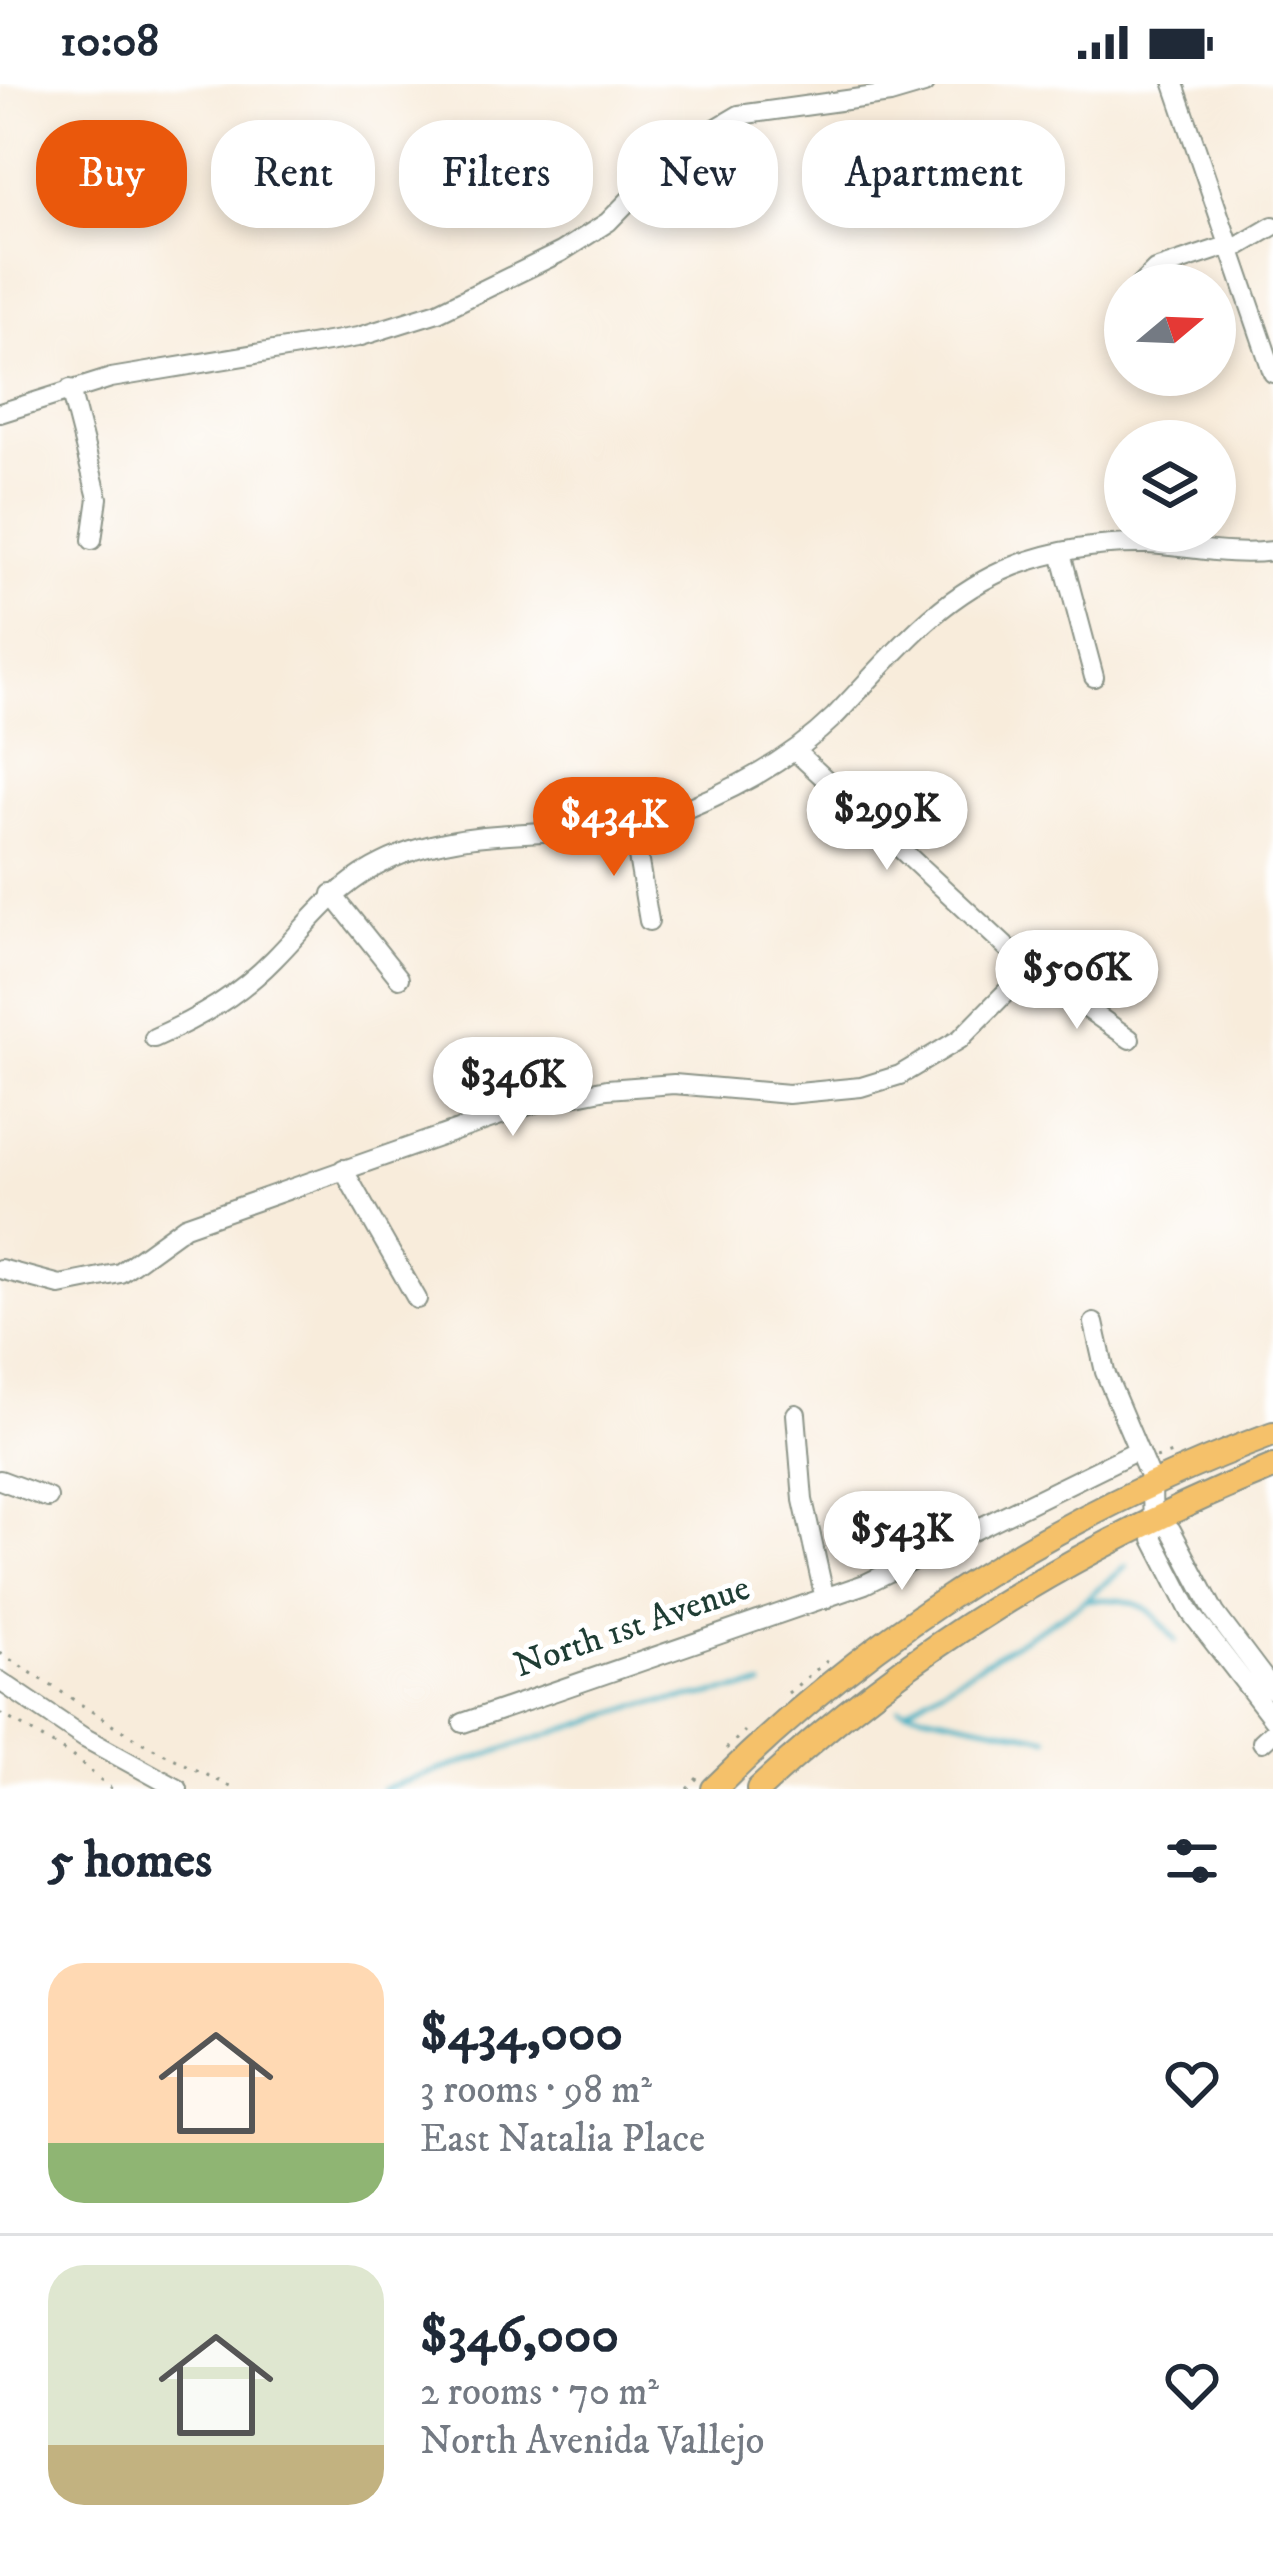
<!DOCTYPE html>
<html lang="en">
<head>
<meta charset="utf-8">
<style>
  :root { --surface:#fff; --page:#f6f6f7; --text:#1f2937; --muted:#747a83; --line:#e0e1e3; --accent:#ea580c }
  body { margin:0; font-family:"IM FELL DW Pica",serif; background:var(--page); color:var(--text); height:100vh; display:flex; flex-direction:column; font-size:45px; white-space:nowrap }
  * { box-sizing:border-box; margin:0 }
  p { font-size:39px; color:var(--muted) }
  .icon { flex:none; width:66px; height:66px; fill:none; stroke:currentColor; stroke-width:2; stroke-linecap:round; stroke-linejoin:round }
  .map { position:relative; height:1705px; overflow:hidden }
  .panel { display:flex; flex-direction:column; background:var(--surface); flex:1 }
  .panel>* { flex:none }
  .hud { position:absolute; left:36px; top:36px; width:1203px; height:108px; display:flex; gap:24px }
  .needle { width:78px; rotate:71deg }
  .tools { position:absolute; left:1104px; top:180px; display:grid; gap:24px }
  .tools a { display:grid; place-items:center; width:132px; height:132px; border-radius:50%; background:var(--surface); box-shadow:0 6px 18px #0003; font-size:60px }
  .price { position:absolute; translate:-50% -102px; padding:0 27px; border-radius:42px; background:#fff; color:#222; font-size:39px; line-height:78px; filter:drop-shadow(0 3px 6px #0008) }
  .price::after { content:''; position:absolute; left:50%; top:72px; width:36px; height:27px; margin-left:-18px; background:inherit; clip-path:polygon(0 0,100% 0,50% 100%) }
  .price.active { background:var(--accent); color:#fff }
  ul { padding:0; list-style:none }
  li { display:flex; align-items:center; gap:36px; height:300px; padding:0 48px }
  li+li { border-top:3px solid var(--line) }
  li span { display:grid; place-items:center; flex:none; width:336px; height:240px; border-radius:36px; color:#555 }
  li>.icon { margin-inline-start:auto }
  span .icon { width:144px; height:144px; fill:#fffc; stroke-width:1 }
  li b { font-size:51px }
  h2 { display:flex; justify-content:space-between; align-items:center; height:144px; padding:0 48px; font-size:51px }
  .tag { padding:0 42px; border-radius:48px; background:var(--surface); box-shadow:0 6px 18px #0003; font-size:42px; line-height:108px }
  .tag.active { background:var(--accent); color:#fff }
  .status { display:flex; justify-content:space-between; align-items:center; height:84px; padding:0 60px; background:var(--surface); direction:ltr }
  .status svg { height:33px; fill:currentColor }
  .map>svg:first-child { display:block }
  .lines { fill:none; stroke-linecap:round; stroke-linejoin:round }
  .stream { stroke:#47b2c5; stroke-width:4.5 }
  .minor-casing { stroke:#8c9488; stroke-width:22 }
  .major-casing { stroke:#8c9488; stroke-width:28 }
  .path { stroke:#8c9488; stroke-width:3; stroke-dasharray:3 9; stroke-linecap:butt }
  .minor { stroke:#fff; stroke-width:18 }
  .major { stroke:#f5c16b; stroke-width:24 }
  .labels { text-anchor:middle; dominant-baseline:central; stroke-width:10; stroke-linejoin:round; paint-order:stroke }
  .street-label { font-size:36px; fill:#1f3d34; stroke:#fff }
</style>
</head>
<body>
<div class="status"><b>10:08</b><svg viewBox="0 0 49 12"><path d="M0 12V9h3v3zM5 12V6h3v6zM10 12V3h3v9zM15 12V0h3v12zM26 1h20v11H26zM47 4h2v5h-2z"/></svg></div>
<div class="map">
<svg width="1273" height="1705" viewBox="0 0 1273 1705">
  <rect width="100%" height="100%" fill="#fff"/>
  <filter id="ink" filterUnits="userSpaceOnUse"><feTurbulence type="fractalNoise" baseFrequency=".00833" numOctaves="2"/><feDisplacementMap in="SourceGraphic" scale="24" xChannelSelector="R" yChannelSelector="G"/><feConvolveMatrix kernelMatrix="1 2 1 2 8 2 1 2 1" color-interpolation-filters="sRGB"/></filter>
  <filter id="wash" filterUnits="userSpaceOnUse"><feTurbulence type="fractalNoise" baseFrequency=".004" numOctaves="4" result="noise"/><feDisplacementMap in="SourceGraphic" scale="48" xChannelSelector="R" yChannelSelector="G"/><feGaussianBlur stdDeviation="2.7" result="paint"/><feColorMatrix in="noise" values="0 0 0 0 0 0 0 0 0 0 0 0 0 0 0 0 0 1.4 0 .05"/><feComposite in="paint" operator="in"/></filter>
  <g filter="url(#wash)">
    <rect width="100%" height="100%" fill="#f8ecdb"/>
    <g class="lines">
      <!-- stream -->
      <path class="stream" d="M1085,1516C1136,1514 1145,1517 1176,1557
        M899,1624L1048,1654
        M905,1626L1077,1522L1127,1482
        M382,1705L637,1622L762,1602"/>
    </g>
  </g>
  <g filter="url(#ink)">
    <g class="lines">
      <!-- minor casing -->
      <g class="minor-casing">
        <path id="minor" d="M1174,0L1273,289
          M1232,166L1273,142
          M1140,201L1155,186L1230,161
          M70,305L98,414L92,456
          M0,329L111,294L358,253L438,228L561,168L608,138L676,68L739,31L890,10L924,0
          M1061,469L1094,593
          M795,667L1016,872
          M633,743L649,837
          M332,810L399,894
          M1013 883a22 22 0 1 1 44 0a22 22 0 1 1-44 0Z
          M1051,899L1130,955
          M154,954C199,934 239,911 274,875C307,842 331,807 373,784C472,728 588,766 690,723C744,701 793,673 835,632C891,574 936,513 1014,482C1055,466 1103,459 1147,460C1190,462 1229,473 1273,467
          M343,1085L417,1215
          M0,1185L60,1201L120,1189L185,1142L532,1020L607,1005L674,1000L788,1010L861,1003L900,991L960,955L1017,897
          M1094,1239L1105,1288L1152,1399L1153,1455L1191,1529L1273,1635
          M796,1330L803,1416L825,1515
          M0,1396L48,1414
          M1156,1432L1171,1446L1215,1529L1273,1606
          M0,1597L83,1653L178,1705
          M463,1639L865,1500L1136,1367
          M1262,1658L1273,1648"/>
      </g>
      <!-- major casing -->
      <g class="major-casing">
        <path id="major" d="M714,1705C873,1546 1063,1428 1273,1350
          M759,1705C911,1563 1081,1461 1273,1383"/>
      </g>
      <!-- path -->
      <path class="path" d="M1156,1374L1175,1368
        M0,1569L137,1656L235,1705
        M788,1609L827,1577
        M0,1629L72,1672L112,1705
        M726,1665L745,1647
        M687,1705L698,1693"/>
      <!-- minor -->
      <use href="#minor" class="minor"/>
      <!-- major -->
      <use href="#major" class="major"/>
    </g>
  </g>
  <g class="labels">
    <!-- street labels -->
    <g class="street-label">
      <text transform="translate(632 1543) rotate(-19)">North 1st Avenue</text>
    </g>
  </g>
</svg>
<div class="tools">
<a><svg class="needle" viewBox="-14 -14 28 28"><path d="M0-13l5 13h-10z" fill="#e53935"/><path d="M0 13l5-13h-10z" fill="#747a83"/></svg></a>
<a><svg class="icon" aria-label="layers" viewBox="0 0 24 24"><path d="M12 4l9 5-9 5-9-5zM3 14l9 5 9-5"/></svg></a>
</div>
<b class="price" style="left:887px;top:789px">$299K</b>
<b class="price active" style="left:614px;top:795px">$434K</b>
<b class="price" style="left:1077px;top:948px">$506K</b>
<b class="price" style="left:513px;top:1055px">$346K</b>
<b class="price" style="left:902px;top:1509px">$543K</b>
<div class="hud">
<a class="tag active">Buy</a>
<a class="tag">Rent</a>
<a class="tag">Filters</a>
<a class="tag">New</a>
<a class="tag">Apartment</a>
</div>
</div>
<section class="panel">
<h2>5 homes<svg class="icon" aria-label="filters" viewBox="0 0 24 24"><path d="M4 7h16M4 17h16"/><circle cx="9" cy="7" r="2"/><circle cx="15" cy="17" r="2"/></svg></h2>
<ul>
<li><span style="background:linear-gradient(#ffd9b3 75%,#8fb573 0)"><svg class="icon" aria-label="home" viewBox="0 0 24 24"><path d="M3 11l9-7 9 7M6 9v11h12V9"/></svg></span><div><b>$434,000</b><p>3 rooms · 98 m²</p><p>East Natalia Place</p></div><svg class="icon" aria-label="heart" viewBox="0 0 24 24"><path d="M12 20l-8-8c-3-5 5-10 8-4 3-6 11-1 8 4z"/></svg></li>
<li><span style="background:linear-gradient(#dfe7d0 75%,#c2b280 0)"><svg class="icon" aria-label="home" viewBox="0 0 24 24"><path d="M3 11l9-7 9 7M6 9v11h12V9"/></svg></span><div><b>$346,000</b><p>2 rooms · 70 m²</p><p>North Avenida Vallejo</p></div><svg class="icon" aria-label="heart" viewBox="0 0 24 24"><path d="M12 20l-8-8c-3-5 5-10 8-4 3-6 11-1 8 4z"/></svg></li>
</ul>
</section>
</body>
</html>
